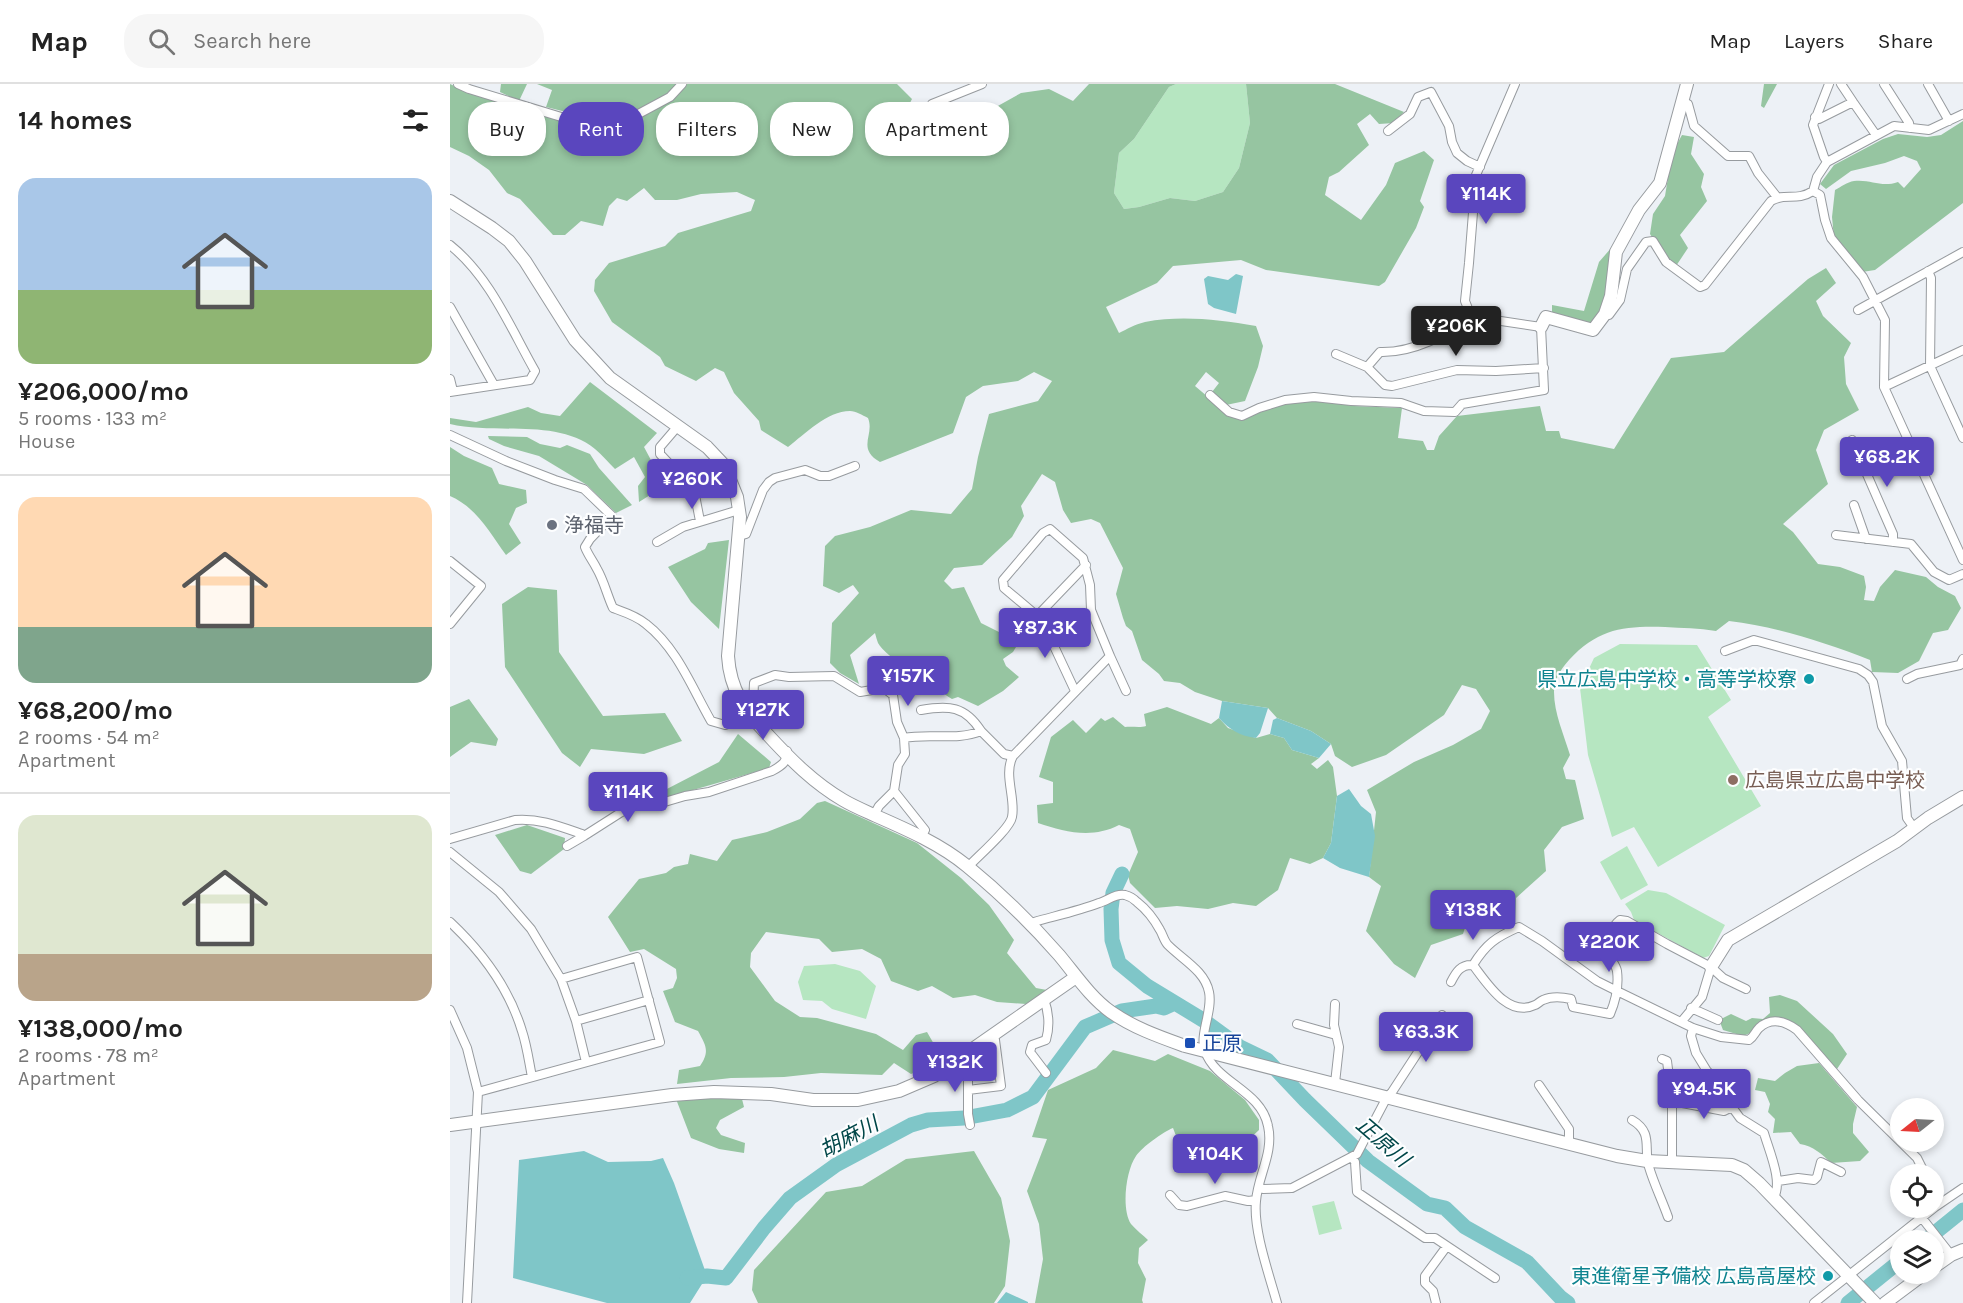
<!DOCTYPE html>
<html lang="en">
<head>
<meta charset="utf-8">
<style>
  :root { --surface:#fff; --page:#f6f6f6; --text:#222; --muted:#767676; --line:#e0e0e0; --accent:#5a46be }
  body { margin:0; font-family:Karla,"Noto Sans JP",sans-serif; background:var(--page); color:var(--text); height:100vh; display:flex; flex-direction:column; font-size:22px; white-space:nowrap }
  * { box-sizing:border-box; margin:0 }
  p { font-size:20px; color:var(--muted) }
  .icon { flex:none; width:33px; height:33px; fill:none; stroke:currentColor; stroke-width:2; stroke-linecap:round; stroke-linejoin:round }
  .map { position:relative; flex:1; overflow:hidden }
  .details { display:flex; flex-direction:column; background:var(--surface); width:450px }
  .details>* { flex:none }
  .hud { position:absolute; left:18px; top:18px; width:570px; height:54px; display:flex; gap:12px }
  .needle { width:39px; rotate:252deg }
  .fabs { position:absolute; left:1440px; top:1014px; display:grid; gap:12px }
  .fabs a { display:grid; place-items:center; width:54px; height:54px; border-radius:50%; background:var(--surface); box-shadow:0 3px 9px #0003; font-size:30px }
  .price { position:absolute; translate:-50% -51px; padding:0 14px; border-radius:6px; background:var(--accent); color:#fff; font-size:20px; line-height:39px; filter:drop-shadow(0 2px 3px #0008) }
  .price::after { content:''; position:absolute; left:50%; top:36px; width:18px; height:14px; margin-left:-9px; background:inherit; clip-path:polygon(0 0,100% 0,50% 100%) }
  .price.selected { background:#222; color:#fff }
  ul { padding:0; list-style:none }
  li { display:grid; align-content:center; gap:12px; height:318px; padding:0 18px }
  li+li { border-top:2px solid var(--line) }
  li span { display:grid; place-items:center; height:186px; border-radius:18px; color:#555 }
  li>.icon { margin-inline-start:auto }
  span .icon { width:108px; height:108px; fill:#fffc; stroke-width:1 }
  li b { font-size:26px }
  h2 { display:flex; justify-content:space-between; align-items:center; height:72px; padding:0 18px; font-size:26px }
  .chip { padding:0 21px; border-radius:24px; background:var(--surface); box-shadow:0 3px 9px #0003; font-size:21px; line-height:54px }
  .chip.selected { background:var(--accent); color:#fff }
  header { display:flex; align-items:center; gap:36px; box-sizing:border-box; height:84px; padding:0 30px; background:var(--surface); border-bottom:2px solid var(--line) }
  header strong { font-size:28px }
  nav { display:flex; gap:33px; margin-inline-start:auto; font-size:21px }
  .search { width:420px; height:54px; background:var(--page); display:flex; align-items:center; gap:15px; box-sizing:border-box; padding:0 21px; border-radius:24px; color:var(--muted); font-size:22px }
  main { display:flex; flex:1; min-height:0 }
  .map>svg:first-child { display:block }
  .green { fill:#b6e6c1 }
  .forest { fill:#96c5a1 }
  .water { fill:#7fc6c8 }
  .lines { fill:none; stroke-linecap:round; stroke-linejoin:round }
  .river { stroke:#7fc6c8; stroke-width:15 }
  .street-casing { stroke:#979b9f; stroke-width:10 }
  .secondary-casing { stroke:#979b9f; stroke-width:14 }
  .street { stroke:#fff; stroke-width:8 }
  .secondary { stroke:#fff; stroke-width:12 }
  .worship-dot { fill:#6b7280; stroke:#fdfeff; stroke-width:2 }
  .culture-dot { fill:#0f9aa8; stroke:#fdfeff; stroke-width:2 }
  .education-dot { fill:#8d6e63; stroke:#fdfeff; stroke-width:2 }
  .transit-dot { fill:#1a4fb4; stroke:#fdfeff; stroke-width:2 }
  .labels { text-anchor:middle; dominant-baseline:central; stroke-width:4.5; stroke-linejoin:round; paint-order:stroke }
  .worship-label { font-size:20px; fill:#5b616d; stroke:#fdfeff; text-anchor:start }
  .culture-label { font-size:20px; fill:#0d838f; stroke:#fdfeff; text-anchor:end }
  .education-label { font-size:20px; fill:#785e54; stroke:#fdfeff; text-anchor:start }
  .transit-label { font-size:20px; fill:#164399; stroke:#fdfeff; text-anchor:start }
  .water-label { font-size:21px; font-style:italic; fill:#004648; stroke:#fdfeff }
</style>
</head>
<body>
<header>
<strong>Map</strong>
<div class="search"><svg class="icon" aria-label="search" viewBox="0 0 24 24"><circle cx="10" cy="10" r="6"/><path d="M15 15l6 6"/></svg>Search here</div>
<nav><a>Map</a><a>Layers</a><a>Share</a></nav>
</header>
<main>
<section class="details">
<h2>14 homes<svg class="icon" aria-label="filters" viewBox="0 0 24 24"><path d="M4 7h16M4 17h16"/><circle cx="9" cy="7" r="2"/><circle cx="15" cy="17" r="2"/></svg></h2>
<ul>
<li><span style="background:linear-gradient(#a9c7e8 60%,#8fb573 0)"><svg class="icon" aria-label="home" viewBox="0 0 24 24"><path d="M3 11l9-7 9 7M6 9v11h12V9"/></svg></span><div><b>¥206,000/mo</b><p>5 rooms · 133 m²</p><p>House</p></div></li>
<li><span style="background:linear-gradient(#ffd9b3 70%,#7fa58c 0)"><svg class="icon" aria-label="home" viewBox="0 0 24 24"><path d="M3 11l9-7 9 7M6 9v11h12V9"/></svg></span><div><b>¥68,200/mo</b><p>2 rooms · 54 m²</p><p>Apartment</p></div></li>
<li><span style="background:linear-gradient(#dfe7d0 75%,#b9a48a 0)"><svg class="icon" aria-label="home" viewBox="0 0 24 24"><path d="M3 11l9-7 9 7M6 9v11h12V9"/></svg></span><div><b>¥138,000/mo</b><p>2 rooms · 78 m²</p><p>Apartment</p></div></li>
</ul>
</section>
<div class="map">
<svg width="1513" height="1219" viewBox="0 0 1513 1219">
  <rect width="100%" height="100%" fill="#edf1f6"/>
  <!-- green -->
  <path class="green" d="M726,0H796L800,39L789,84L773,108L745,117L720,114L689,123L674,125L664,109L669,69L684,55L719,3Z
    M1170,560L1247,561L1281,616L1258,633L1311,722L1208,783L1184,743L1162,753L1138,671L1130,604L1144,574Z
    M1177,762L1198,801L1171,816L1150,778Z
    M1198,806L1216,809L1275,841L1259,872L1253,874L1184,836L1181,828L1175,820Z
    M385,880L410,887L426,902L416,935L382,925L372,917L353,916L348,898L354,882Z
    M884,1117L892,1145L869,1151L862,1122Z"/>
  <!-- forest -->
  <path class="forest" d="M0,0L11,5L113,38L110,42L121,45L128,67L140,64L134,42L166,45L222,16L237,0H447L462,15L443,52L449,64L463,66L485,57L571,9L599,5L623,17L639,0H726L719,3L684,55L669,69L664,109L674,125L689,123L720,114L745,117L773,108L789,84L800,39L796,0H885L954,28L944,39L929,40L920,30L907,40L919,61L889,88L879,93L875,111L911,136L936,101L945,79L974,67L984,76L970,117L974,123L966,144L935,198L929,202L816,186L791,176L723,182L707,199L656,223L669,249C677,245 686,240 695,238C733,231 769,236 806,242L813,262L808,283L795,317L776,321L762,308L769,299L756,288L745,302L778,330L860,315L904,322L952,324L948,354L973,357L977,366H984L989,352L1007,332L1090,322L1096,347H1109L1111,354L1164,365L1221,274L1274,268L1358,195L1376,184L1386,199L1366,217L1373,232L1401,259L1394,273L1396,300L1409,326L1374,346L1366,366L1378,400L1333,440L1343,448L1368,480L1390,483L1414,492L1416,503L1414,516L1424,517L1430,503L1445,486L1476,493L1488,503L1505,512L1511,524L1498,546L1483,549L1469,577L1448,589L1422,588L1420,576C1374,558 1328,543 1279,537L1266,547C1249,544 1232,544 1215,543C1174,542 1149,544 1119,576C1111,585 1104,595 1104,608C1104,629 1114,651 1120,671L1113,684L1116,695L1125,696L1134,735L1112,743L1094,766L1096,787L1066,814L1065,841L1055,846L1039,830L1019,831L1013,850L981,861L965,894L944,880L916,847L931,802L919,793L926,728L917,706L964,678L1003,661L1031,645L1040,627L1026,605L1012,601L994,631L936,671L902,683L885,672L881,660L861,647L827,634L818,624L772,617L745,608L730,599L714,597L709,590L692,576L682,547L676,542L673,534L666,510L673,484L650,439L641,435L621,439L613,426L605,398L592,390L571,422L574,432L562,453L532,481L504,484L494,497L502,505L514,503L531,539L569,558L563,568L553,575L556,582L569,593L553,607L528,622L508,613L502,615C487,605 435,573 428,559C427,556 426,553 425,549L400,571L409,600L390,589L380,579L382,539L409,509L403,501L389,509L373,502L375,462L385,452L420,443L461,426L501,430L522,405L528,373L539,330L588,317L602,297L584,288L568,297L533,302L516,313L503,349L430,378C406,364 425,351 418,334C412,331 406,327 400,327C377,327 355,350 338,363L311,346L309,337L284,309L274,288L265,284L246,297L215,282L210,273L162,238L144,207L145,196L159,179L215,162L228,149L301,127L305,116L287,108L251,110L227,116H205L194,104L177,117L167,114L159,122L153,142L131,137L115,151H103L70,115L57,109L39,86L19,72L0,63Z
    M51,0H77L69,17L50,8Z
    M87,0H229L218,11L165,40L96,23L102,6Z
    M1314,0H1327L1314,24L1311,22Z
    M1513,37V119L1425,186L1412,188L1384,154L1382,133L1385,106C1391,103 1397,98 1404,97C1421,95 1431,104 1448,98L1454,104L1471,85L1467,77L1454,72L1435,79L1401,87L1376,105L1370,100L1384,81L1433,55L1448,50L1477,53L1491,51Z
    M1232,51L1244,53L1241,70L1254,90L1251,103L1257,117L1230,151L1238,164L1226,182L1217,176L1200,150L1203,130L1215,112L1222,69Z
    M1162,163C1160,190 1160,216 1143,238L1129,240L1102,230V221L1134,227L1149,178Z
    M140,298L207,349L194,363L210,393L208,406L189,418L188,402L195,393L184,373L165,385C159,379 152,371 145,365C107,334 45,351 0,340V334L26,338L78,323L91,329L110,332Z
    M38,352L77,353L90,360L110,364L117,361L140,370L149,384L182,421L166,429L137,401L89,372L54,362L39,355Z
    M0,363L14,372L42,384L49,400L76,406L77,419L66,424L59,440L71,459L56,471C40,449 26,423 0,412Z
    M279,456L269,545L241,518L218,483L255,465L258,459Z
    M78,503L107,506L109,568L153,632L215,629L232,657L194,670L141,665L130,683L112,669L55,583L52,520Z
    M19,615L48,655L46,662L21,658L0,673V623Z
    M717,623L761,640L769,634L778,644L806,654L820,650L834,654L842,666L869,674L861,680L867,685L878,676L883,683L887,712L881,759L873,774L860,780L840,774L828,806L806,822L783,819L758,825L727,822L705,824L680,799L678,791L688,768L680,745L669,741C642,755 615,748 588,739L587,721L603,719V698L589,693L601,653L623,636L636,649L651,634L655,637L663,633L675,643C682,642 690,644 696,642L694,630Z
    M288,650L321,678L319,684L212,715L196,713V707H213L269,678Z
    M375,717L467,759L511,794L539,821L564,856L557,869L586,904L597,906L576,920L547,918L525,911L503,914L482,902L468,907L441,897L431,875L412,865L382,868L369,855L316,848L301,869L300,883L325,917L350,933L367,934L426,950L453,966L466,951L477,948L492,974L482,982L461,990L444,979L432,991L371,989L334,993L281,994L227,1000L229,986L250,982C260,967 256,962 248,947L225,938L213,907L223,904L227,894L226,885L194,865L180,868L158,833L189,795L216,789L224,783L238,780L240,770L267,777L282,756L317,748L350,735L367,719Z
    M77,741L115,754L114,765L81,790L70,787L45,751Z
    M1330,911L1347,917L1383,950L1397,970L1387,985L1341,937L1324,934L1305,947L1293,952L1273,946L1268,933L1271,935L1281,930L1296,937L1302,934L1313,935L1320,929L1319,913Z
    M663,966L705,977L718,970L760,987L795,1016L809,1036V1046L794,1060L780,1085L753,1082L734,1073L723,1044C713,1048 692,1063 686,1072C676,1086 671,1125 681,1140C686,1146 693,1151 698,1156L689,1164L688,1179L696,1195L692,1216L693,1219H585L593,1175L589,1140L577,1107L597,1055L582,1053L598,1006L646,984Z
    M1369,979L1407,1023L1403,1040V1049L1419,1068L1410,1077L1381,1079C1372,1070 1363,1062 1350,1060L1341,1048L1323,1049L1325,1035L1318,1028L1320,1020L1315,1008L1305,1006L1308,994L1325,997L1335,989L1347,982Z
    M260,1012L292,1015L294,1023L270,1036L266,1044L271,1051L295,1059L294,1069L269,1065L241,1054L226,1015Z
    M524,1067L551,1114L560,1157L555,1202L544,1219H308L302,1206L304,1186L376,1108L412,1102L456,1075Z"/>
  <!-- water -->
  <path class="water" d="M786,190L793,192L786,230L764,224L758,220L754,195L758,192L778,196Z
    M772,617L818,624L810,649L806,654C790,652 780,646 769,634Z
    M827,634L861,647L881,660L869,674L842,666L834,654L820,650L823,636Z
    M899,705L911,722L921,730L925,752L919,793L890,784L873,774L881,759L887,712Z
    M134,1067L158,1078L201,1077L213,1074L224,1099L257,1192L240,1219H157L63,1194L69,1076Z
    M556,1208L578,1218V1219H547Z"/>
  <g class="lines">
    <!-- river -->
    <path class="river" d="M672,790L663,809L661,825L662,856L669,879L697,902L753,936L790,963L817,976L855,1016L918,1077L977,1120L995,1124L1015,1143L1077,1178L1110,1213L1118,1219
      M1476,1156L1513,1126
      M237,1194L257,1192L276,1194L314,1144L340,1114L386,1081L461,1041L478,1036L514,1034L557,1026L583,1013L635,943L672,927L706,922L714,924L725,919
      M1398,1219L1450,1177"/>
    <!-- street casing -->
    <g class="street-casing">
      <path id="street" d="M8,0L19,5L131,39L166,42L220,13L232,0
        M1391,0L1403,18
        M1434,0L1459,39L1460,44
        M1478,0L1499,37
        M1232,18L1238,20L1244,42L1278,72H1299L1308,89L1327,113
        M482,20L532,0
        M1365,33L1369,35L1403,18L1426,51
        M938,47L960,30L968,13L981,8L999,42L1002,58L1007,69L1017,77L1030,83
        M1377,78L1374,73L1363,41L1379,0
        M1363,107L1370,111L1375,136L1381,154L1413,193L1435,236L1434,303
        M0,161C40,193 60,243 85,287L80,296L0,308
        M1478,187L1481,194L1480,282L1513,354
        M0,223L44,301
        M1408,226L1513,168
        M1155,230L1159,231L1170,216L1177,185L1196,158L1203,157L1216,178L1250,203L1255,201L1321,117C1335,108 1346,118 1363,107L1367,93L1377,78L1444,42L1479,46L1513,30
        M1513,266L1434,303L1513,476
        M886,270L917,283L930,268C962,269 999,251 1023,231
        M917,283L935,301L942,302L1007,286L1046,287L1094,284
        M0,295L3,307
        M760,311L779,328L792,332L809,324L835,316L864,313L901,317L951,319L974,327L1005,328L1012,320L1094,306L1091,243L1031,234L1019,227L1015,217L1019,179L1026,91L1065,0
        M228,342L210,363V370L244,406L250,437
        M0,351L56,377L105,396L134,405L162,432L140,455L135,463C138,471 143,477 147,485C154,497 157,511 163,524C174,528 187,532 196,540C227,564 242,604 261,637L275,641L300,632L306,634L308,632L303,621L304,599L325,591L339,593L384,592L410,608L434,604L443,611L447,638L454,654C479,649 507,657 531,647L554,670L563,672
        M1402,356L1443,450V458
        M1404,421L1416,455
        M1386,451L1461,460L1484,488L1499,496L1513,490
        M289,452L296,450L313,406L319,398L325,394L355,386L370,392H379L405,382
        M207,458L233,443L289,426
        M0,477L31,502L0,540
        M589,530L636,481
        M1275,567L1304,556L1409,585L1418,591L1423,598L1432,642L1452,677L1457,734L1464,744
        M660,572L676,607
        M1457,595L1467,590L1510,581L1513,575
        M471,626C499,621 515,622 531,647
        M444,707L475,746L472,752
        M424,731L429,722L444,707L448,681L455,670L454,654
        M0,755L65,736C89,734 109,742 132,750L134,752L170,729L189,718L201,722L235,712L259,708L322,687C331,682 338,678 337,667
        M117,762L134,752
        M0,768L49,808L81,845L111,895L126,937L136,978
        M518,783C527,773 560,745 562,733C566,715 553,690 563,672L660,572L641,526L640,501L633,474L600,445L593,449L553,496L554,504L585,530H589L625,607
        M0,838C32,868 59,904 72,947C77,962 79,978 82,993
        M580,842L584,838C605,832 628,827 649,819C657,817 666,809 675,811C679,812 684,815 687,818C696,825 704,835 710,846C713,851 714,857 718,861C733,876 755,887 759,908C763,927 749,950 755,967C766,999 811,1006 818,1042C824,1069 808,1091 806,1117C803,1146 819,1190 827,1219
        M1023,881C1037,899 1058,934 1085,921C1088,920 1090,917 1093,916C1102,912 1112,913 1121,915L1123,923L1160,930C1166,916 1169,903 1167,887C1166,881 1161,876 1158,870C1153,861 1162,842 1170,836L1177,837L1217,860L1261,883L1273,894L1296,905
        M1001,898C1006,888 1011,880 1023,881C1036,860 1046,853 1069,843L1092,857L1147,897L1167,907L1243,944L1271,953L1299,956C1304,953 1305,948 1309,944C1321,933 1335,937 1347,946L1408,1016L1467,1074L1475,1090
        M594,915C599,929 600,942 596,956L582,961L580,968L596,989
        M1241,924L1268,936
        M0,926L17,964L28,1008L17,1219
        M126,937L199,916
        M1232,937L1252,913L1261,883
        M847,940L886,951
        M1243,944L1241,952L1246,969L1257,987L1275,1006L1282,1023L1290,1034L1314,1049C1319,1067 1334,1099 1323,1115
        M517,969L518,973V1030L520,1041
        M1212,975L1217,977L1222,1017V1078
        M885,999L889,963L884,941L885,920
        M1089,1001L1119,1045V1060
        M518,1006L551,1002L545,956L542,951
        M28,1008L210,958L187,873L111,895
        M1222,1017L1274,1027L1282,1023
        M1182,1036C1204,1049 1193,1064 1199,1083C1204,1100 1212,1116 1218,1133
        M902,1073L905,1078L907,1108L975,1154H985L1045,1194
        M1328,1097L1348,1094L1364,1096L1367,1093L1371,1078L1391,1088
        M809,1103L813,1105L842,1104L907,1070L937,1013L942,1008L972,962L984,953L992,931
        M720,1111L729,1121L737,1122L775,1112L798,1117L806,1116
        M1472,1134L1501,1171
        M986,1219L983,1207L975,1199V1192L997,1162
        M1364,1219L1485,1123L1513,1104"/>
    </g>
    <!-- secondary casing -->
    <g class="secondary-casing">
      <path id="secondary" d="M0,117L42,144L59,157L75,177L125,256L160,294L257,363L274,381L287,413L290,433L278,572C280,606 295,627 318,651C341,676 364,699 393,716C403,722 415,727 426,732C458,746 490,760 517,782C550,809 581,839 609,871C625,890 640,913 661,928C684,944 710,953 735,962L1167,1072L1197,1077L1282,1081L1294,1086L1309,1099L1425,1219
        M1091,243L1096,233L1143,246L1155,230L1161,212L1166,168L1189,126L1210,99L1237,0
        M1261,883L1278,856L1447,757L1478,734L1513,713
        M0,1041L222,1011L264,1008L321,1010L363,1016H408L449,1007L484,992L626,893
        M1484,1183L1501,1171L1513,1166
        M1435,1219L1474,1190"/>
    </g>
    <!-- street -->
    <use href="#street" class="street"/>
    <!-- secondary -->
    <use href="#secondary" class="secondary"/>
  </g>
  <!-- markers -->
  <circle class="worship-dot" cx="102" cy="441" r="6"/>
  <g class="culture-dot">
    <circle cx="1359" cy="595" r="6"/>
    <circle cx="1378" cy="1192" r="6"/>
  </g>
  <circle class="education-dot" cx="1283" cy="696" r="6"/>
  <rect class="transit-dot" x="734" y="953" width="12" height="12" rx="3"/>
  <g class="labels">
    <!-- worship labels -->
    <g class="worship-label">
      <text x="114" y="441">浄福寺</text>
    </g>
    <!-- culture labels -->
    <g class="culture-label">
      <text x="1347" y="595">県立広島中学校・高等学校寮</text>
      <text x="1366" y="1192">東進衛星予備校 広島高屋校</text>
    </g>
    <!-- education labels -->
    <g class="education-label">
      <text x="1295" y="696">広島県立広島中学校</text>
    </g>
    <!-- transit labels -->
    <g class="transit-label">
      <text x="752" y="959">正原</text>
    </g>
    <!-- water labels -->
    <g class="water-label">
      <text transform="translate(399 1053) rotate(-28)">胡麻川</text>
      <text transform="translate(933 1058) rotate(41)">正原川</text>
    </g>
  </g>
</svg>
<div class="fabs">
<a><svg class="needle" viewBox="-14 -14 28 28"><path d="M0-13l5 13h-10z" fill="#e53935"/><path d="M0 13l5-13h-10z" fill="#767676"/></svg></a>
<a><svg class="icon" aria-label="locate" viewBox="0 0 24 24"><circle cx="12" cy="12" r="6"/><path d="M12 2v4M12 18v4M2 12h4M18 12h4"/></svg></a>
<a><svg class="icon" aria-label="layers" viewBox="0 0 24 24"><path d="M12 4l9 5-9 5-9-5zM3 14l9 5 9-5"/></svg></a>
</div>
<b class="price" style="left:1036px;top:141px">¥114K</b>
<b class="price selected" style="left:1006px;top:273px">¥206K</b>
<b class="price" style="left:1437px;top:404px">¥68.2K</b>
<b class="price" style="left:242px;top:426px">¥260K</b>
<b class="price" style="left:595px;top:575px">¥87.3K</b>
<b class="price" style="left:458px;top:623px">¥157K</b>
<b class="price" style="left:313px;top:657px">¥127K</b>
<b class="price" style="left:178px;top:739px">¥114K</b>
<b class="price" style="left:1023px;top:857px">¥138K</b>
<b class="price" style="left:1159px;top:889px">¥220K</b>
<b class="price" style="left:976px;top:979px">¥63.3K</b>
<b class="price" style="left:505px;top:1009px">¥132K</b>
<b class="price" style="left:1254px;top:1036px">¥94.5K</b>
<b class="price" style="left:765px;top:1101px">¥104K</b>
<div class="hud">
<a class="chip">Buy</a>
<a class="chip selected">Rent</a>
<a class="chip">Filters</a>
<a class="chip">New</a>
<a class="chip">Apartment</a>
</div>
</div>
</main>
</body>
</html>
